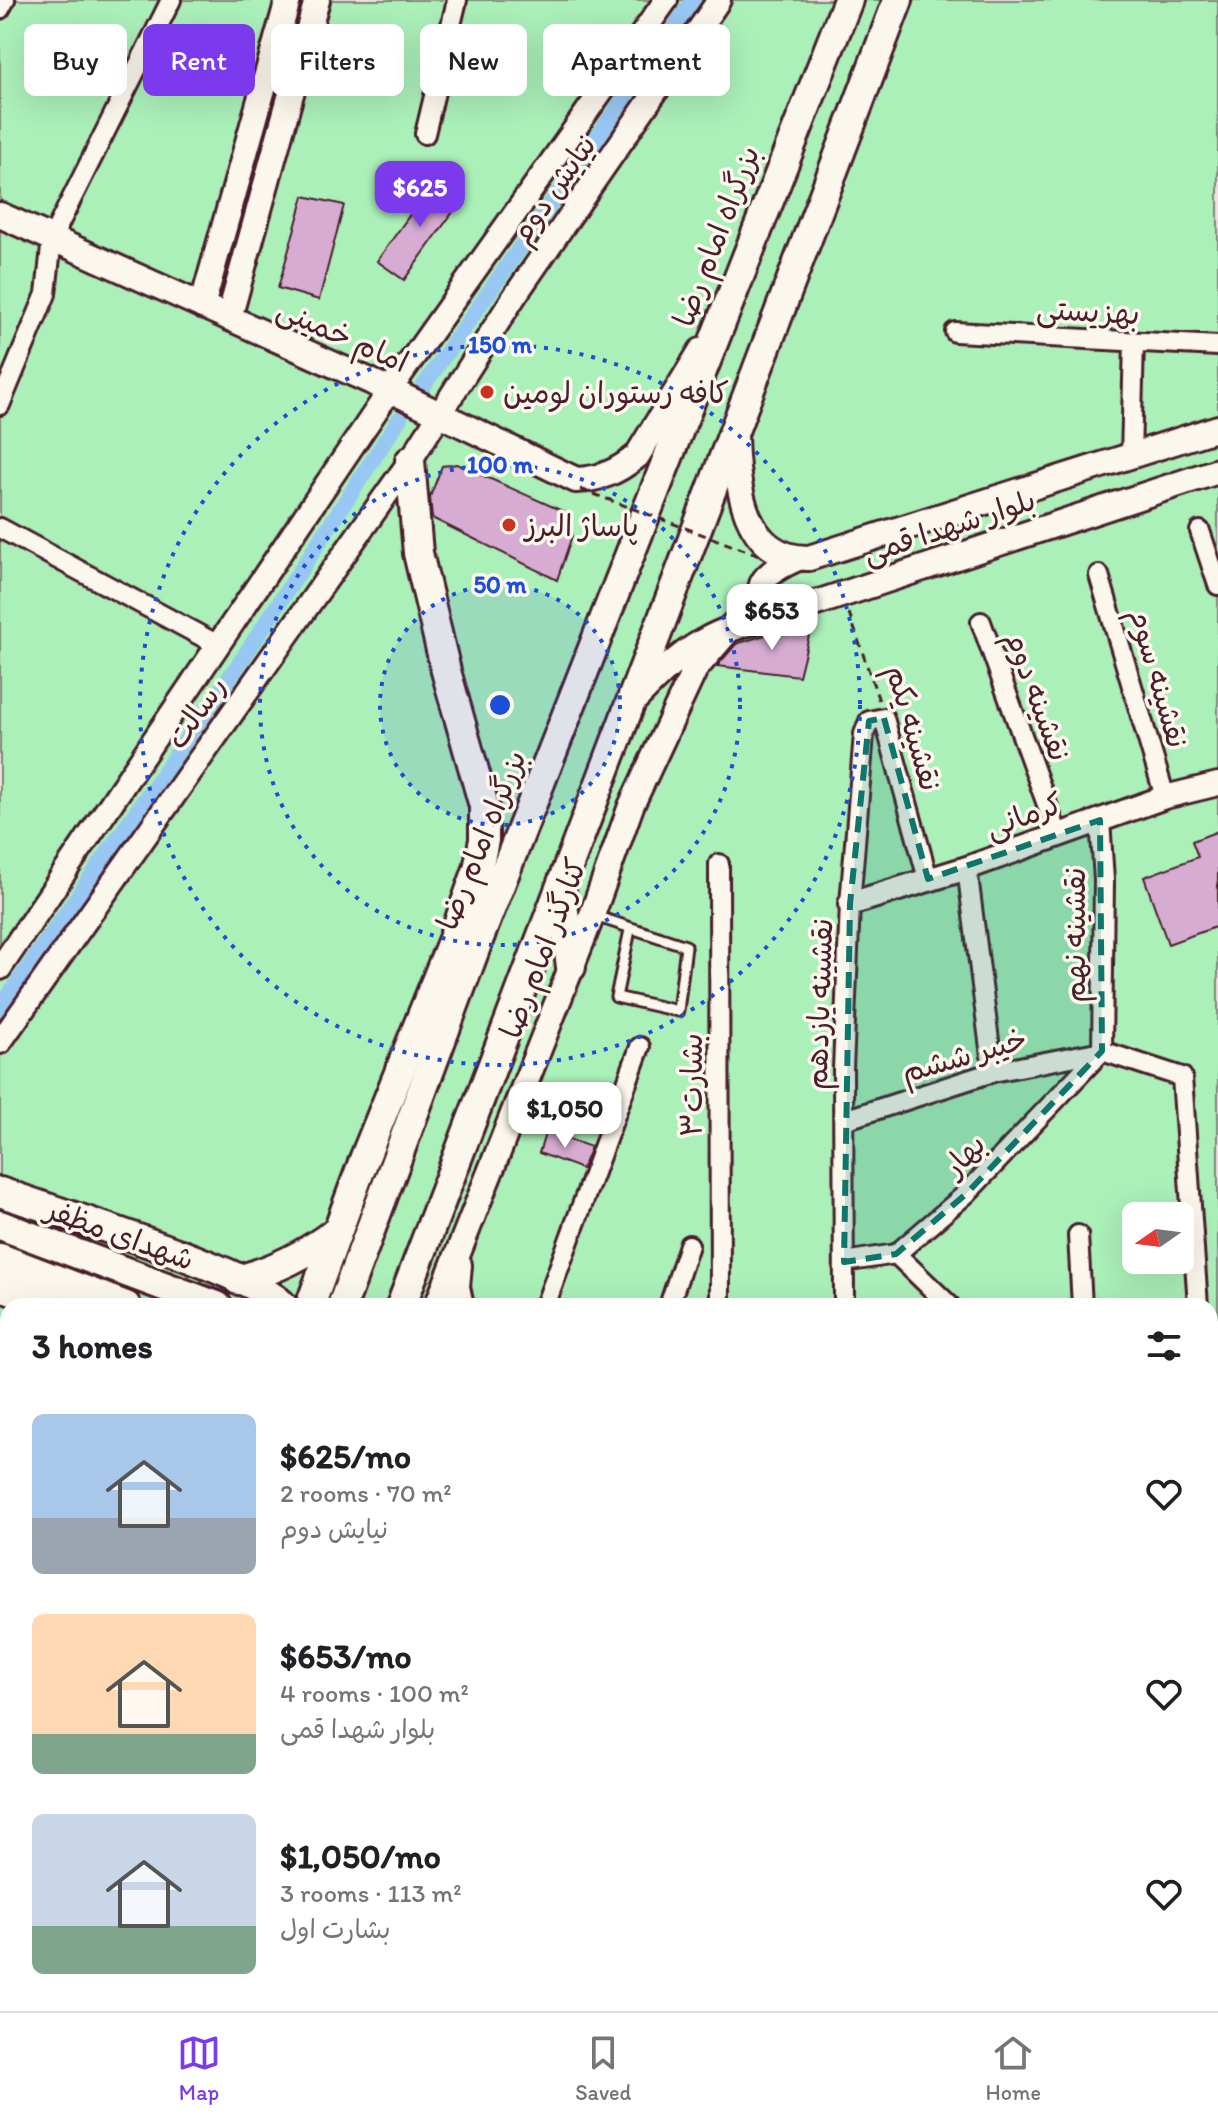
<!DOCTYPE html>
<html lang="en">
<head>
<meta charset="utf-8">
<style>
  :root { --surface:#fff; --page:#f2f2f2; --text:#202124; --muted:#757577; --line:#e0e0e0; --accent:#7c3aed }
  body { margin:0; font-family:Itim,"Playpen Sans Arabic",sans-serif; background:var(--page); color:var(--text); height:100vh; display:flex; flex-direction:column; font-size:30px; white-space:nowrap }
  * { box-sizing:border-box; margin:0 }
  p { font-size:26px; color:var(--muted) }
  .icon { flex:none; width:44px; height:44px; fill:none; stroke:currentColor; stroke-width:2; stroke-linecap:round; stroke-linejoin:round }
  .map { position:relative; flex:1; overflow:hidden }
  .details { position:absolute; left:0px; top:1298px; width:1218px; height:714px; display:flex; flex-direction:column; background:var(--surface); border-radius:24px 24px 0 0; box-shadow:0 8px 32px #0002 }
  .details>* { flex:none }
  .top-card { position:absolute; left:24px; top:24px; width:800px; height:72px; display:flex; gap:16px }
  .needle { width:52px; rotate:256deg }
  .buttons { position:absolute; left:1122px; top:1202px; display:grid; gap:16px }
  .buttons a { display:grid; place-items:center; width:72px; height:72px; border-radius:12px; background:var(--surface); box-shadow:0 8px 32px #0002; font-size:40px }
  .price { position:absolute; translate:-50% -68px; padding:0 18px; border-radius:16px; background:#fff; color:#222; font-size:26px; line-height:52px; filter:drop-shadow(0 2px 4px #0008) }
  .price::after { content:''; position:absolute; left:50%; top:48px; width:24px; height:18px; margin-left:-12px; background:inherit; clip-path:polygon(0 0,100% 0,50% 100%) }
  .price.selected { background:var(--accent); color:#fff }
  ul { padding:0; list-style:none }
  li { display:flex; align-items:center; gap:24px; height:200px; padding:0 32px }
  li span { display:grid; place-items:center; flex:none; width:224px; height:160px; border-radius:12px; color:#555 }
  li>.icon { margin-inline-start:auto }
  span .icon { width:96px; height:96px; fill:#fffc; stroke-width:1 }
  li b { font-size:34px }
  h2 { display:flex; justify-content:space-between; align-items:center; height:96px; padding:0 32px; font-size:34px }
  .tag { padding:0 28px; border-radius:12px; background:var(--surface); box-shadow:0 8px 32px #0002; font-size:28px; line-height:72px }
  .tag.selected { background:var(--accent); color:#fff }
  .tabs { display:flex; justify-content:space-around; align-items:center; height:112px; border-top:2px solid var(--line); background:var(--surface); font-size:22px; color:var(--muted) }
  .tabs a { display:grid; justify-items:center; gap:4px }
  .tabs .selected { color:var(--accent) }
  .map>svg:first-child { display:block }
  .green { fill:#abefb9; stroke:#7a8772; stroke-width:2; fill-rule:evenodd }
  .lines { fill:none; stroke-linecap:round; stroke-linejoin:round }
  .canal { stroke:#99c7f3; stroke-width:16 }
  .building { fill:#d6acd2; stroke:#4a1f2b; stroke-width:2 }
  .service-casing { stroke:#4a1f2b; stroke-width:15 }
  .minor-casing { stroke:#4a1f2b; stroke-width:24 }
  .tertiary-casing { stroke:#4a1f2b; stroke-width:28 }
  .secondary-casing { stroke:#4a1f2b; stroke-width:30 }
  .primary-casing { stroke:#4a1f2b; stroke-width:34 }
  .trunk-casing { stroke:#4a1f2b; stroke-width:34 }
  .path { stroke:#4a1f2b; stroke-width:3; stroke-dasharray:8 6; stroke-linecap:butt }
  .service { stroke:#fbf7ec; stroke-width:9 }
  .minor { stroke:#fbf7ec; stroke-width:18 }
  .tertiary { stroke:#fbf7ec; stroke-width:22 }
  .secondary { stroke:#fbf7ec; stroke-width:24 }
  .primary { stroke:#fbf7ec; stroke-width:28 }
  .trunk { stroke:#fbf7ec; stroke-width:28 }
  .path-bridge { stroke:#4a1f2b; stroke-width:3; stroke-dasharray:8 6; stroke-linecap:butt }
  .marked { fill:#0f766e; fill-opacity:0.2; stroke:#0f766e; stroke-width:6; stroke-dasharray:16 10; stroke-linejoin:round }
  .ring { fill:none; stroke:#1d4ed8; stroke-width:4; stroke-dasharray:4 8 }
  .poi-dot { fill:#c8321e; stroke:#fbf7ec; stroke-width:3 }
  .labels { text-anchor:middle; dominant-baseline:central; stroke-width:7; stroke-linejoin:round; paint-order:stroke }
  .street-label { font-size:30px; fill:#4a1f2b; stroke:#fbf7ec }
  .poi-label { font-size:30px; fill:#4a1f2b; stroke:#fbf7ec; text-anchor:start }
  .centre { fill:#1d4ed8; stroke:#fbf7ec; stroke-width:4 }
  .ring-label { font-size:24px; text-anchor:middle; font-weight:bold; fill:#1d4ed8; stroke:#fbf7ec; stroke-width:7; stroke-linejoin:round; paint-order:stroke }
</style>
</head>
<body>
<div class="map">
<svg width="1218" height="2011" viewBox="0 0 1218 2011">
  <rect width="100%" height="100%" fill="#f0e0e4"/>
  <filter id="ink" filterUnits="userSpaceOnUse"><feTurbulence type="fractalNoise" baseFrequency=".0125" numOctaves="2"/><feDisplacementMap in="SourceGraphic" scale="16" xChannelSelector="R" yChannelSelector="G"/><feConvolveMatrix kernelMatrix="1 2 1 2 8 2 1 2 1" color-interpolation-filters="sRGB"/></filter>
  <g filter="url(#ink)">
    <!-- green -->
    <path class="green" d="M0,0H1218V2011H0ZM1136,1216H1180V1260H1136ZM8,1306H1210V2004H8Z"/>
    <g class="lines">
      <!-- canal -->
      <path class="canal" d="M422,388L693,0
        M0,1008L243,658L400,418"/>
    </g>
    <!-- building -->
    <path class="building" d="M436,178L463,198L404,280L377,261Z
      M304,196L344,205L319,300L278,288Z
      M457,464L569,514L572,536L557,580L432,518L430,497L442,466Z
      M813,620L799,676L717,666L736,644Z
      M1218,831V926L1168,944L1144,877L1198,857L1192,841Z
      M546,1131L591,1147L582,1169L539,1153Z"/>
    <g class="lines">
      <!-- service casing -->
      <g class="service-casing">
        <path id="service" d="M592,915L686,946L678,1011L616,997L630,930
          M0,1691L8,1694"/>
      </g>
      <!-- minor casing -->
      <g class="minor-casing">
        <path id="minor" d="M0,9L5,0
          M425,134L457,0
          M955,332L1218,346
          M0,405L46,294L52,238L171,0
          M1131,457L1134,341
          M0,528L218,645
          M1200,531L1218,585
          M1099,575L1165,797
          M981,622L1058,835
          M1100,820L1104,880L1102,1051
          M719,864L720,1306
          M967,868L993,1072
          M844,1120L993,1072L1102,1051L1182,1077L1198,1306
          M1078,1235L1082,1306
          M896,1254L950,1306
          M844,1262L896,1254L966,1194L1102,1051
          M545,1306L640,1047
          M669,1306L689,1245
          M844,1306L843,1069L850,904L864,734L869,721L884,718L928,879
          M1210,1388H1218
          M1210,1466L1216,1548
          M561,2011L567,2004
          M815,2011L819,2004
          M930,2011L934,2004
          M1070,2011L1074,2004"/>
      </g>
      <!-- tertiary casing -->
      <g class="tertiary-casing">
        <path id="tertiary" d="M850,904L967,868L1165,797L1218,784
          M0,968L390,390L666,0
          M0,1042L410,461L514,297L719,0"/>
      </g>
      <!-- secondary casing -->
      <g class="secondary-casing">
        <path id="secondary" d="M0,215L390,390L576,480C601,479 617,472 637,456L701,351
          M202,306L288,0
          M229,318L317,0
          M735,434C736,484 743,559 809,558L1218,428
          M789,612C741,593 763,573 798,558
          M632,703C690,642 708,632 789,612L1218,471
          M459,1265L457,1287L461,1306
          M437,1306L592,915L631,806L695,669L732,626
          M1210,1611L1218,1615
          M1210,1812L1218,1816"/>
      </g>
      <!-- primary casing -->
      <g class="primary-casing">
        <path id="primary" d="M0,1192C51,1210 257,1273 283,1306
          M0,1225L217,1306
          M0,1258L126,1306
          M238,1280C277,1269 305,1255 337,1231
          M0,1286L51,1306
          M310,1306L365,1157L453,939L478,869L484,840V806L446,671L418,553L410,461
          M1210,1682L1218,1686
          M1210,1739L1218,1743"/>
      </g>
      <!-- trunk casing -->
      <g class="trunk-casing">
        <path id="trunk" d="M562,896L571,967
          M342,1306L479,938L848,0
          M401,1306L898,0
          M49,2011L51,2004
          M130,2011L133,2004"/>
      </g>
      <!-- path -->
      <path class="path" d="M849,613L879,701"/>
      <!-- service -->
      <use href="#service" class="service"/>
      <!-- minor -->
      <use href="#minor" class="minor"/>
      <!-- tertiary -->
      <use href="#tertiary" class="tertiary"/>
      <!-- secondary -->
      <use href="#secondary" class="secondary"/>
      <!-- primary -->
      <use href="#primary" class="primary"/>
      <!-- trunk -->
      <use href="#trunk" class="trunk"/>
      <!-- path-bridge -->
      <path class="path-bridge" d="M580,489L758,555"/>
    </g>
  </g>
  <!-- marked area -->
  <path class="marked" d="M884,718L928,879L1100,820L1102,1051L966,1194L896,1254L844,1262L850,904L869,721Z"/>
  <!-- distance rings -->
  <circle cx="500" cy="705" r="120" fill="#1d4ed8" fill-opacity=".12"/>
  <g class="ring">
    <circle cx="500" cy="705" r="120"/>
    <circle cx="500" cy="705" r="240"/>
    <circle cx="500" cy="705" r="360"/>
  </g>
  <!-- markers -->
  <g class="poi-dot">
    <circle cx="487" cy="392" r="8"/>
    <circle cx="509" cy="525" r="8"/>
  </g>
  <g class="labels">
    <!-- street labels -->
    <g class="street-label">
      <text transform="translate(553 189) rotate(-55)">نیایش دوم</text>
      <text transform="translate(716 236) rotate(-69)">بزرگراه امام رضا</text>
      <text transform="translate(1088 311) rotate(3)">بهزیستی</text>
      <text transform="translate(343 335) rotate(24)">امام خمینی</text>
      <text transform="translate(949 526) rotate(-18)">بلوار شهدا قمی</text>
      <text transform="translate(1159 678) rotate(74)">نقشینه سوم</text>
      <text transform="translate(1038 696) rotate(70)">نقشینه دوم</text>
      <text transform="translate(196 712) rotate(-55)">رسالت</text>
      <text transform="translate(914 728) rotate(74)">نقشینه یکم</text>
      <text transform="translate(1024 815) rotate(-20)">کرمانی</text>
      <text transform="translate(481 840) rotate(-68)">بزرگراه امام رضا</text>
      <text transform="translate(1074 935) rotate(-90)">نقشینه نهم</text>
      <text transform="translate(543 948) rotate(-69)">کنارگذر امام رضا</text>
      <text transform="translate(819 1004) rotate(-88)">نقشینه یازدهم</text>
      <text transform="translate(964 1055) rotate(-16)">خیبر ششم</text>
      <text transform="translate(691 1085) rotate(-90)">بشارت۳</text>
      <text transform="translate(964 1155) rotate(-46)">بهار</text>
      <text transform="translate(120 1234) rotate(20)">شهدای مظفر</text>
    </g>
    <!-- poi labels -->
    <g class="poi-label">
      <text x="503" y="392">کافه رستوران لومین</text>
      <text x="525" y="525">پاساژ البرز</text>
    </g>
  </g>
  <circle cx="500" cy="705" r="12" class="centre"/>
  <g class="ring-label">
    <text x="500" y="353">150 m</text>
    <text x="500" y="473">100 m</text>
    <text x="500" y="593">50 m</text>
  </g>
</svg>
<div class="buttons">
<a><svg class="needle" viewBox="-14 -14 28 28"><path d="M0-13l5 13h-10z" fill="#e53935"/><path d="M0 13l5-13h-10z" fill="#757577"/></svg></a>
</div>
<b class="price selected" style="left:420px;top:229px">$625</b>
<b class="price" style="left:772px;top:652px">$653</b>
<b class="price" style="left:565px;top:1150px">$1,050</b>
<div class="top-card">
<a class="tag">Buy</a>
<a class="tag selected">Rent</a>
<a class="tag">Filters</a>
<a class="tag">New</a>
<a class="tag">Apartment</a>
</div>
<section class="details">
<h2>3 homes<svg class="icon" aria-label="filters" viewBox="0 0 24 24"><path d="M4 7h16M4 17h16"/><circle cx="9" cy="7" r="2"/><circle cx="15" cy="17" r="2"/></svg></h2>
<ul>
<li><span style="background:linear-gradient(#a9c7e8 65%,#9aa5b1 0)"><svg class="icon" aria-label="home" viewBox="0 0 24 24"><path d="M3 11l9-7 9 7M6 9v11h12V9"/></svg></span><div><b>$625/mo</b><p>2 rooms · 70 m²</p><p>نیایش دوم</p></div><svg class="icon" aria-label="heart" viewBox="0 0 24 24"><path d="M12 20l-8-8c-3-5 5-10 8-4 3-6 11-1 8 4z"/></svg></li>
<li><span style="background:linear-gradient(#ffd9b3 75%,#7fa58c 0)"><svg class="icon" aria-label="home" viewBox="0 0 24 24"><path d="M3 11l9-7 9 7M6 9v11h12V9"/></svg></span><div><b>$653/mo</b><p>4 rooms · 100 m²</p><p>بلوار شهدا قمی</p></div><svg class="icon" aria-label="heart" viewBox="0 0 24 24"><path d="M12 20l-8-8c-3-5 5-10 8-4 3-6 11-1 8 4z"/></svg></li>
<li><span style="background:linear-gradient(#c9d6e8 70%,#7fa58c 0)"><svg class="icon" aria-label="home" viewBox="0 0 24 24"><path d="M3 11l9-7 9 7M6 9v11h12V9"/></svg></span><div><b>$1,050/mo</b><p>3 rooms · 113 m²</p><p>بشارت اول</p></div><svg class="icon" aria-label="heart" viewBox="0 0 24 24"><path d="M12 20l-8-8c-3-5 5-10 8-4 3-6 11-1 8 4z"/></svg></li>
</ul>
</section>
</div>
<nav class="tabs">
<a class="selected"><svg class="icon" aria-label="map" viewBox="0 0 24 24"><path d="M3 6l6-2 6 2 6-2v14l-6 2-6-2-6 2zM9 4v14M15 6v14"/></svg>Map</a>
<a><svg class="icon" aria-label="saved" viewBox="0 0 24 24"><path d="M7 4h10v16l-5-4-5 4z"/></svg>Saved</a>
<a><svg class="icon" aria-label="home" viewBox="0 0 24 24"><path d="M3 11l9-7 9 7M6 9v11h12V9"/></svg>Home</a>
</nav>
</body>
</html>
